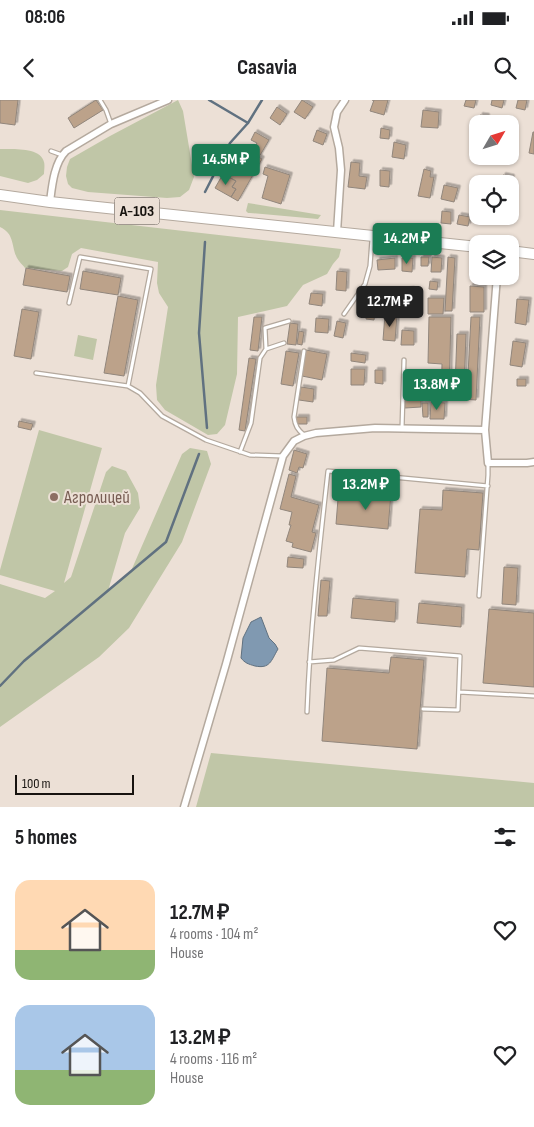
<!DOCTYPE html>
<html lang="en">
<head>
<meta charset="utf-8">
<style>
  :root { --surface:#fff; --page:#f6f6f6; --text:#202124; --muted:#757577; --accent:#1b7c54 }
  body { margin:0; font-family:"Sofia Sans Condensed",sans-serif; background:var(--page); color:var(--text); height:100vh; display:flex; flex-direction:column; font-size:19px; white-space:nowrap }
  * { box-sizing:border-box; margin:0 }
  p { font-size:16px; color:var(--muted) }
  .icon { flex:none; width:28px; height:28px; fill:none; stroke:currentColor; stroke-width:2; stroke-linecap:round; stroke-linejoin:round }
  .map { position:relative; height:707px; overflow:hidden }
  .details { display:flex; flex-direction:column; background:var(--surface); flex:1 }
  .details>* { flex:none }
  .needle { width:32px; rotate:51deg }
  .tools { position:absolute; left:469px; top:15px; display:grid; gap:10px }
  .tools a { display:grid; place-items:center; width:50px; height:50px; border-radius:10px; background:var(--surface); box-shadow:0 1px 4px #0004; font-size:25px }
  .scale { position:absolute; left:15px; bottom:12px; width:119px; box-sizing:border-box; padding-left:5px; border:2px solid #17130f; border-top:0; font-size:14px; line-height:18px; white-space:nowrap; color:#17130f; -webkit-text-stroke:4px #ece0d6; paint-order:stroke }
  .price { position:absolute; translate:-50% -42px; padding:0 11px; border-radius:5px; background:var(--accent); color:#fff; font-size:16px; line-height:32px; filter:drop-shadow(0 1px 2px #0008) }
  .price::after { content:''; position:absolute; left:50%; top:30px; width:15px; height:11px; margin-left:-8px; background:inherit; clip-path:polygon(0 0,100% 0,50% 100%) }
  .price.on { background:#222; color:#fff }
  ul { padding:0; list-style:none }
  li { display:flex; align-items:center; gap:15px; height:125px; padding:0 15px }
  li span { display:grid; place-items:center; flex:none; width:140px; height:100px; border-radius:15px; color:#555 }
  li>.icon { margin-inline-start:auto }
  span .icon { width:60px; height:60px; fill:#fffc; stroke-width:1 }
  li b { font-size:21px }
  h2 { display:flex; justify-content:space-between; align-items:center; height:60px; padding:0 15px; font-size:21px }
  .status { display:flex; justify-content:space-between; align-items:center; height:35px; padding:0 25px; background:var(--surface); direction:ltr }
  .status svg { height:14px; fill:currentColor }
  header { display:flex; justify-content:space-between; align-items:center; height:65px; padding:0 15px; background:var(--surface); font-size:22px; font-weight:700 }
  .map>svg:first-child { display:block }
  .green { fill:#c0c6a7 }
  .water { fill:#8099b1; stroke:#607180 }
  .lines { fill:none; stroke-linecap:round; stroke-linejoin:round }
  .stream { stroke:#607180; stroke-width:2.5 }
  .building { fill:#bca28a; stroke:#91867c; filter:url(#shadow) }
  .service-casing { stroke:#b4a99e; stroke-width:5.5 }
  .minor-casing { stroke:#b4a99e; stroke-width:9 }
  .primary-casing { stroke:#b4a99e; stroke-width:12 }
  .service { stroke:#fff; stroke-width:3 }
  .minor { stroke:#fff; stroke-width:6 }
  .primary { stroke:#fff; stroke-width:10 }
  .education-dot { fill:#8d6e63; stroke:#ece0d6; stroke-width:2 }
  .labels { text-anchor:middle; dominant-baseline:central; stroke-width:4; stroke-linejoin:round; paint-order:stroke }
  .shield { fill:#ece0d6; stroke:#57504b; stroke-width:1 }
  .shield-label { font-size:16px; font-weight:bold; fill:#17130f }
  .education-label { font-size:18px; fill:#785e54; stroke:#ece0d6; text-anchor:start }
</style>
</head>
<body>
<div class="status"><b>08:06</b><svg viewBox="0 0 49 12"><path d="M0 12V9h3v3zM5 12V6h3v6zM10 12V3h3v9zM15 12V0h3v12zM26 1h20v11H26zM47 4h2v5h-2z"/></svg></div>
<header><svg class="icon" aria-label="back" viewBox="0 0 24 24"><path d="M15 5l-7 7 7 7"/></svg>Casavia<svg class="icon" aria-label="search" viewBox="0 0 24 24"><circle cx="10" cy="10" r="6"/><path d="M15 15l6 6"/></svg></header>
<div class="map">
<svg width="534" height="707" viewBox="0 0 534 707">
  <defs>
    <filter id="shadow"><feDropShadow dx="2.5" dy="-2.5" stdDeviation="0" flood-color="#0004"/></filter>
  </defs>
  <rect width="100%" height="100%" fill="#ece0d6"/>
  <!-- green -->
  <path class="green" d="M178,0L183,11L194,77L189,90L180,97L167,98L88,92L72,88L68,84L66,76L67,67L70,59L110,36Z
    M0,49C12,49 41,47 44,62C45,65 44,71 44,74L37,80L28,83L0,76Z
    M248,103L321,115L318,119L250,113H248L246,111Z
    M0,110L341,149L339,157L333,164L327,174L303,185L287,206L238,217L237,274L225,325L217,334L208,335L165,310L157,300L156,285L168,207L159,193L157,183L158,162L81,148L72,154L68,167L62,171L25,168C23,165 19,162 17,158C11,146 15,134 0,127Z
    M78,235L97,239L93,260L74,256Z
    M39,330L102,348L64,483L71,477L106,372L112,366L126,371L138,393L140,408L125,433L108,491L131,471L182,354L190,348L207,351L211,364L182,442L129,528L99,557L0,627V484L45,498L55,491L0,475V470Z
    M211,653L534,683V707H196Z"/>
  <!-- water -->
  <path class="water" d="M261,517L269,538L275,544L278,549C271,561 270,569 255,566C248,564 245,563 241,558L243,538L251,522Z"/>
  <g class="lines">
    <!-- stream -->
    <path class="stream" d="M209,0L248,23
      M205,92L230,43L248,23L262,0
      M205,142L199,233L207,328
      M0,586L24,561L166,442L199,354"/>
  </g>
  <!-- building -->
  <path class="building" d="M0,0H18L15,25L0,23Z
    M96,0L103,10L74,28L68,18Z
    M302,0L313,7L305,19L294,12Z
    M372,0H388L384,15L370,11L374,0Z
    M466,0H476L474,8L464,6Z
    M492,0H504L502,8L491,5Z
    M518,0H527L525,10L516,8Z
    M277,7L287,14L280,25L270,18Z
    M423,10L439,12L438,28L421,27Z
    M480,15L487,16L486,24H479Z
    M381,28L390,30L389,39L380,38Z
    M317,30L327,34L323,45L313,41Z
    M255,32L269,40L259,57L251,53L257,43L251,40Z
    M533,32H534V54L529,53Z
    M394,42L406,45L404,59L392,57Z
    M244,48L262,59L238,101L231,97L236,89L232,87L236,81L223,74L226,68L233,72L234,69L232,67Z
    M351,62L360,63L359,76L367,77L365,89L348,87Z
    M265,67L290,75L281,104L262,98L268,76L263,74Z
    M424,69L431,71L430,77H434L430,98L418,96Z
    M380,70L390,71L389,87L380,86Z
    M223,74L236,81L232,87L236,89L231,97L215,88Z
    M503,75L512,77L510,90V84H501Z
    M444,85L458,88L454,102L441,99Z
    M442,111L451,112V124L441,123Z
    M459,115L470,117L468,126L457,124Z
    M421,157H429L428,166H421Z
    M432,157L442,158L441,172H431Z
    M448,157L455,158L452,211H445Z
    M395,158V169L378,170L377,160Z
    M402,158H413L412,172L402,171Z
    M26,168L70,176L67,192L23,185Z
    M83,171L121,178L118,195L80,189Z
    M337,171L347,172L346,191L336,190Z
    M430,181L438,182L437,190L429,189Z
    M470,186L484,187V212H470Z
    M412,189V193L417,192L418,202H412V206H403L402,190Z
    M311,193L323,194L322,206L309,204Z
    M118,196L138,200L124,276L104,273Z
    M428,198H444L443,214H428Z
    M517,199L529,200L526,225L515,223Z
    M368,205L376,206L374,220L366,219Z
    M22,209L39,212L31,259L14,256Z
    M385,214L397,215L395,241L383,240Z
    M254,217H262L258,251L250,250Z
    M429,217H451L449,292H455L454,300H441L442,264L428,263Z
    M471,217H480L476,300L461,299V293L467,294Z
    M316,218L329,219L328,233L315,232Z
    M337,221L346,223L343,238L334,236Z
    M290,223L298,224L296,245L287,244Z
    M402,230L414,231V245H401Z
    M299,231L304,232L302,245L297,244Z
    M457,234H466L464,288L455,287Z
    M513,241L526,243L522,267L510,265Z
    M306,250L327,254L322,280L302,276Z
    M286,251L299,253L293,286L281,284Z
    M351,253L366,255L365,263L351,261Z
    M249,258L256,259L245,331L239,330Z
    M351,269H365L364,285H351Z
    M375,270H383V284L375,283Z
    M517,279H526V286H517Z
    M301,287L314,289L313,302L299,300Z
    M412,291H418V296H421V307L405,308V296H412Z
    M431,302L445,303L444,319H430Z
    M422,303H428V317H423Z
    M296,317H307V324H296Z
    M19,321L33,324L31,330L18,327Z
    M294,350L307,354L303,368L299,367L297,373L289,370Z
    M289,374L296,376L291,397L319,405L312,432L316,433L311,452L292,447L293,443L286,441L291,425H289L292,412L280,409Z
    M365,390L391,393L388,429L336,424L338,399L364,401Z
    M443,390L483,393L479,450L467,449L465,477L415,473L420,409L442,410Z
    M288,457L304,459L303,468L287,467Z
    M504,467L518,468L516,505L502,504Z
    M321,480L330,481L327,516H318Z
    M353,498L396,502L395,522L351,518Z
    M419,503L462,507L461,527L417,523Z
    M489,509L534,513V587L483,583Z
    M391,557L424,560L417,649L322,641L327,568L389,573Z"/>
  <g class="lines">
    <!-- service casing -->
    <g class="service-casing">
      <path id="service" d="M100,0L106,10L111,24
        M51,51L62,55
        M475,166H478
        M69,203L80,157L151,169L128,286
        M344,214L365,184L370,166L372,139
        M266,249L284,243
        M36,273L128,286L140,293L162,316L206,340L250,355L283,356
        M402,328L404,260
        M304,335C298,330 295,326 294,317L304,251
        M240,352L251,323L260,258L266,249L265,228L289,221
        M479,496L488,375V364
        M309,562L334,560L359,548L460,556L458,610L423,609
        M459,592L534,596
        M307,612C310,531 319,451 328,371L488,386"/>
    </g>
    <!-- minor casing -->
    <g class="minor-casing">
      <path id="minor" d="M50,102C52,86 54,63 66,51L111,24L168,0
        M337,132L341,70L339,48L334,27L337,12L345,0
        M497,176L485,330L488,363H527L534,362
        M184,707L226,564L283,356L294,341L304,336L316,333L375,328L485,330"/>
    </g>
    <!-- primary casing -->
    <g class="primary-casing">
      <path id="primary" d="M0,95L50,102L478,147
        M510,151L534,154"/>
    </g>
    <!-- service -->
    <use href="#service" class="service"/>
    <!-- minor -->
    <use href="#minor" class="minor"/>
    <!-- primary -->
    <use href="#primary" class="primary"/>
  </g>
  <!-- markers -->
  <circle class="education-dot" cx="54" cy="397" r="5"/>
  <g class="labels">
    <!-- shield labels -->
    <rect class="shield" x="114.5" y="97.5" width="45" height="27" rx="4"/>
    <g class="shield-label">
      <text x="137" y="111">А-103</text>
    </g>
    <!-- education labels -->
    <g class="education-label">
      <text x="64" y="397">Агролицей</text>
    </g>
  </g>
</svg>
<div class="tools">
<a><svg class="needle" viewBox="-14 -14 28 28"><path d="M0-13l5 13h-10z" fill="#e53935"/><path d="M0 13l5-13h-10z" fill="#757577"/></svg></a>
<a><svg class="icon" aria-label="locate" viewBox="0 0 24 24"><circle cx="12" cy="12" r="6"/><path d="M12 2v4M12 18v4M2 12h4M18 12h4"/></svg></a>
<a><svg class="icon" aria-label="layers" viewBox="0 0 24 24"><path d="M12 4l9 5-9 5-9-5zM3 14l9 5 9-5"/></svg></a>
</div>
<div class="scale">100 m</div>
<b class="price" style="left:226px;top:86px">14.5M ₽</b>
<b class="price" style="left:407px;top:165px">14.2M ₽</b>
<b class="price on" style="left:390px;top:228px">12.7M ₽</b>
<b class="price" style="left:437px;top:311px">13.8M ₽</b>
<b class="price" style="left:366px;top:411px">13.2M ₽</b>
</div>
<section class="details">
<h2>5 homes<svg class="icon" aria-label="filters" viewBox="0 0 24 24"><path d="M4 7h16M4 17h16"/><circle cx="9" cy="7" r="2"/><circle cx="15" cy="17" r="2"/></svg></h2>
<ul>
<li><span style="background:linear-gradient(#ffd9b3 70%,#8fb573 0)"><svg class="icon" aria-label="home" viewBox="0 0 24 24"><path d="M3 11l9-7 9 7M6 9v11h12V9"/></svg></span><div><b>12.7M ₽</b><p>4 rooms · 104 m²</p><p>House</p></div><svg class="icon" aria-label="heart" viewBox="0 0 24 24"><path d="M12 20l-8-8c-3-5 5-10 8-4 3-6 11-1 8 4z"/></svg></li>
<li><span style="background:linear-gradient(#a9c7e8 65%,#8fb573 0)"><svg class="icon" aria-label="home" viewBox="0 0 24 24"><path d="M3 11l9-7 9 7M6 9v11h12V9"/></svg></span><div><b>13.2M ₽</b><p>4 rooms · 116 m²</p><p>House</p></div><svg class="icon" aria-label="heart" viewBox="0 0 24 24"><path d="M12 20l-8-8c-3-5 5-10 8-4 3-6 11-1 8 4z"/></svg></li>
</ul>
</section>
</body>
</html>
